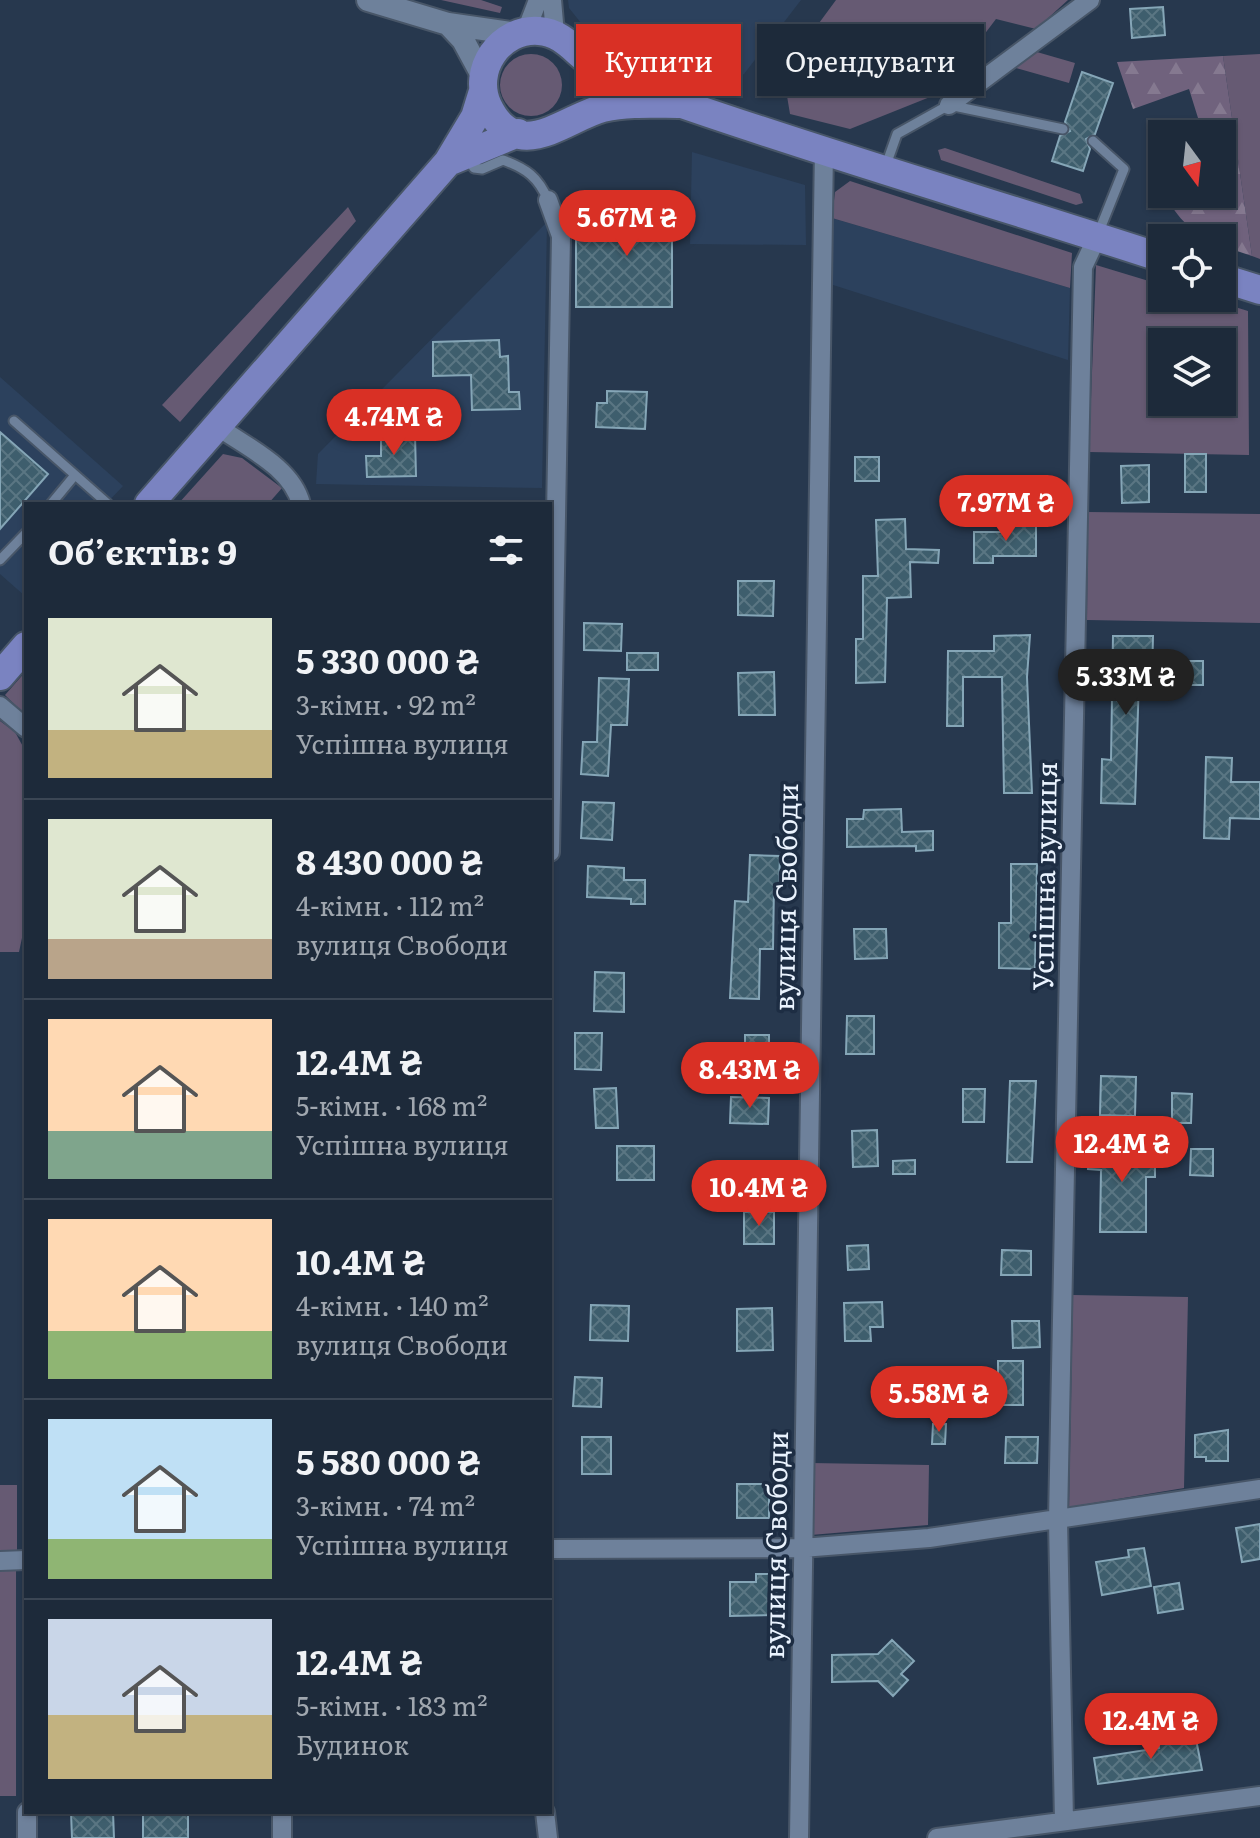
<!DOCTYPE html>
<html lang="uk">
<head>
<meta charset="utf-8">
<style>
  :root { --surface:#1d2a3a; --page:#253242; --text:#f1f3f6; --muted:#a0a7af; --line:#3b4654; --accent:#d93025 }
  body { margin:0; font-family:Literata,serif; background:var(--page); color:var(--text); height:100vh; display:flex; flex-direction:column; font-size:30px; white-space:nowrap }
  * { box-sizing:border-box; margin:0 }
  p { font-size:26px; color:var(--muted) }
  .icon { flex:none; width:44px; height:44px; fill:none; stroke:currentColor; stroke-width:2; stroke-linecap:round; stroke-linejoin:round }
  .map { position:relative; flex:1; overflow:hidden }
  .panel { position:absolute; left:24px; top:502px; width:528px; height:1312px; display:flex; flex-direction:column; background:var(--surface); border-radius:0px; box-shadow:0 2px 6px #0004,0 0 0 2px var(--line) }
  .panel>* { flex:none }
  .top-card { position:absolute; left:576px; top:24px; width:564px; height:72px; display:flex; gap:16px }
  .needle { width:52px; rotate:165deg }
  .fabs { position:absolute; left:1148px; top:120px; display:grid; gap:16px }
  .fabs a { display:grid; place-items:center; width:88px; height:88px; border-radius:0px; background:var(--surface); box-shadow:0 2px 6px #0004,0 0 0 2px var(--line); font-size:40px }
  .price { position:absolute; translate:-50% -68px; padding:0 18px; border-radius:28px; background:var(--accent); color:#fff; font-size:26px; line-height:52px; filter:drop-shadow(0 2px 4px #0008) }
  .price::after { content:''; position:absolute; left:50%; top:48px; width:24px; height:18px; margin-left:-12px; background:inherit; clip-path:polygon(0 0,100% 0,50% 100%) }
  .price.current { background:#222; color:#fff }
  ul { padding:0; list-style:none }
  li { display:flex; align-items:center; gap:24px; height:200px; padding:0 24px }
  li+li { border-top:2px solid var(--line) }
  li span { display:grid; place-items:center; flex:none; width:224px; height:160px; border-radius:0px; color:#555 }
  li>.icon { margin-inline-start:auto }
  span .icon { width:96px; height:96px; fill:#fffc; stroke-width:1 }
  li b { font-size:34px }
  h2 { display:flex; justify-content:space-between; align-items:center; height:96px; padding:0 24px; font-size:34px }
  .pill { padding:0 28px; border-radius:0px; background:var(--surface); box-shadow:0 2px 6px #0004,0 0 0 2px var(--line); font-size:28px; line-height:72px }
  .pill.current { background:var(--accent); color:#fff }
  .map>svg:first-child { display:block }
  .built { fill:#2c415d }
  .green { fill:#665a73; fill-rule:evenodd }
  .forest { fill:url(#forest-firs) }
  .building { fill:url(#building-cross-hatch); stroke:#85a6b7; stroke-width:2 }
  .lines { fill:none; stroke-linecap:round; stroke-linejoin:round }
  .service-casing { stroke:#485668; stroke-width:13 }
  .minor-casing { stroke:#485668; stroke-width:22 }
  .tertiary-casing { stroke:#485668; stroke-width:26 }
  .primary-casing { stroke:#485668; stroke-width:32 }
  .service { stroke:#6e819b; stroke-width:9 }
  .minor { stroke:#6e819b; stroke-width:18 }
  .tertiary { stroke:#6e819b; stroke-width:22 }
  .primary { stroke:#7a83c1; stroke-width:28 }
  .labels { text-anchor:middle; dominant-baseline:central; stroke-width:7; stroke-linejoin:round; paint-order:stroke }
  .street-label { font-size:28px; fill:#eaf3fe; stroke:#1d2d43 }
</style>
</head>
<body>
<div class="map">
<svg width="1260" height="1838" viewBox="0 0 1260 1838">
  <defs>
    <pattern id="forest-firs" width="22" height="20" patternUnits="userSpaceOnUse" patternTransform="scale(2)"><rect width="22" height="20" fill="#70627d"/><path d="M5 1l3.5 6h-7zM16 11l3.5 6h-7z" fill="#857990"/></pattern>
    <pattern id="building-cross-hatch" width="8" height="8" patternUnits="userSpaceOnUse" patternTransform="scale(2)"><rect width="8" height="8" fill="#3e5e6d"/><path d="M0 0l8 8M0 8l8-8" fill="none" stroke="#5a7683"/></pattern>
  </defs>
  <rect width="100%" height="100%" fill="#27384e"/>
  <!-- built -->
  <path class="built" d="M568,0H801L744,74L724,85L614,51L617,36L585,28L569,8Z
    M692,152L805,185L806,245L690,244Z
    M832,218L1070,288L1068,360L830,284Z
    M547,222L542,488L316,484L318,454Z
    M0,377L123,486L106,504H26L25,596L0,574Z"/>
  <!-- green -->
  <path class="green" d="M441,0H481L502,7L500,13Z
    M836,0H1068L1036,29L996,19L940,93L850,129L790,114L783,72Z
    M1030,50L1075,63L1069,83L1016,68Z
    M500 85a31 31 0 1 1 62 0a31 31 0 1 1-62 0Z
    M1260,54V259L1252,256L1223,56Z
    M945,148L1080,194L1083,203L1076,205L941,160L938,150Z
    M850,181L1072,253L1070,288L832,218L835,192Z
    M348,207L356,221L180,422L162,405Z
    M1096,265L1162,285V298H1206L1248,311L1249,455L1089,452ZM1162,342H1222V402H1162Z
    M223,454L242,458L282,488L268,504H178Z
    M1088,512L1260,514V623L1087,620Z
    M26,671V716L5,695Z
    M0,721L15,732L26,752V919L19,952H0Z
    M1073,1295L1188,1297L1184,1488L1069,1507Z
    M811,1463L929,1465L928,1525L811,1535Z
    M0,1485H17V1552H0Z
    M16,1569V1796H0V1570Z"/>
  <!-- forest -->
  <path class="forest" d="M1223,56L1252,256L1222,246V238C1194,238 1177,218 1165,194H1222V134H1203L1189,89L1133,109L1117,62Z"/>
  <!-- building -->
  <path class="building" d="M1163,7L1165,35L1132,38L1130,9Z
    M1082,72L1113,83L1095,134L1086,139L1090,149L1083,171L1052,161L1060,136L1070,131L1065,122Z
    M630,202H672V307H576V233Z
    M499,340L500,357L508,356L509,392H519L520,409L472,410L471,375L433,376V342Z
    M607,391L647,392L645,429L596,427L597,403H607Z
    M0,432L48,474L0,529Z
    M415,434L416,476L367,477L366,456H381V435Z
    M1185,454H1206V492H1185Z
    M855,457H879V481H855Z
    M1149,465V502L1122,503L1121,466Z
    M905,519L906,549L939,550L938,563L910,562L911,597L887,598L885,682L856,683V639H863V576H878L876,520Z
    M1010,523H1036V556H993V563H974V532H1010Z
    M738,581H774L773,616L738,615Z
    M584,623L622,624L621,651L584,650Z
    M1030,635L1027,677L1032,793H1004L1002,677H963V726H947L948,651H994V636Z
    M1113,636H1153L1152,679H1139L1135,804L1101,803L1102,759L1111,760Z
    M627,653H658V670H627Z
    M1189,661H1203V685H1188Z
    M774,672L775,715H739L738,673Z
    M599,678L629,679L627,725H611L608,776L581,774L583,742H597Z
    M1206,757L1232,758L1231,782H1260V819L1230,818L1229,839L1204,838Z
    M583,802L614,803L612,840L581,838Z
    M901,809L902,832L933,831V850L916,851V846L847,847V819H863L864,810Z
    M750,855L780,856L779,886L774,885L773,949H760L759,999L730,998L735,901L748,902Z
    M1011,864H1037L1035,969L999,968V923H1011Z
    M588,866L624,868V880H645V904H631V899L587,897Z
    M854,929H886L887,958L855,959Z
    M595,972L624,973V1012L594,1011Z
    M847,1016H874V1054H846Z
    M575,1033H602L601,1070L575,1069Z
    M745,1035H769V1064H745Z
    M1101,1076L1136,1077L1135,1116L1100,1115Z
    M1010,1081H1036L1032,1162H1007Z
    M616,1088L618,1128H596L594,1089Z
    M963,1089H985L984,1122H963Z
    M1172,1093L1192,1094L1191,1123H1172Z
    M731,1097L769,1098L768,1124L730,1123Z
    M877,1130L878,1166L853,1167L852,1131Z
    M1089,1140L1122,1141V1147L1155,1146V1177H1146V1232H1100L1101,1170L1088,1169Z
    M617,1146H654V1180H617Z
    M1191,1149H1213V1176L1190,1175Z
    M915,1160V1174H893V1161Z
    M744,1212H774V1244H744Z
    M868,1245L869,1269L848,1270L847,1246Z
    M1002,1250L1031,1251V1275H1001Z
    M882,1302L883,1327H870L871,1341H845L844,1303Z
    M591,1305L629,1306L628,1341L590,1340Z
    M772,1308L773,1350L737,1351V1309Z
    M1012,1321H1039L1040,1347L1013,1348Z
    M998,1361H1023V1405H998Z
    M575,1377L602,1378L601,1407L573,1406Z
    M933,1424H946L945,1444H932Z
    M1228,1430V1461H1206V1457H1195V1435Z
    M582,1437H611V1474H582Z
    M1006,1437H1038L1037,1463H1005Z
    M737,1484H769V1518H737Z
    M1260,1524V1559L1242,1562L1236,1528Z
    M1144,1548L1151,1586L1102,1595L1096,1562L1129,1557L1128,1550Z
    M756,1574H776L777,1615L730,1616V1582H756Z
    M1179,1583L1183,1609L1158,1613L1154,1587Z
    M892,1640L914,1661L901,1674L908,1680L893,1696L878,1681L832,1682V1655L878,1654Z
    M1195,1734L1202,1770L1098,1784L1094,1758L1159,1748L1158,1741Z
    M71,1812H113L114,1838H72Z
    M188,1813V1838H143V1814Z"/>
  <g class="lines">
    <!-- service casing -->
    <g class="service-casing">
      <path id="service" d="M1093,141L1124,169L1098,234
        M468,159L474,168L482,169L503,160C527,169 538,177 548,200
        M885,168L897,134L949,105L1063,129
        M14,421L108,504
        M51,504L75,475
        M0,560L26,533"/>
    </g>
    <!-- minor casing -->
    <g class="minor-casing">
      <path id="minor" d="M552,0L555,34
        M526,31L538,0
        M949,105L1090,0
        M548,200L561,236L550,852
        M217,426C246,447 292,467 301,504
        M0,706L26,728
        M550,1549L802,1548L929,1538L1260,1489
        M0,1561L26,1560
        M27,1812V1838
        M282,1812V1838
        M545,1812L548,1838
        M1064,1821L1058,1520L1083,267L1097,237
        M799,1838L824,148
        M937,1838L1260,1796"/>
    </g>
    <!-- tertiary casing -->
    <g class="tertiary-casing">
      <path id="tertiary" d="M368,0L448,24L517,34
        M448,24L463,40L483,77"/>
    </g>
    <!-- primary casing -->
    <g class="primary-casing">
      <path id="primary" d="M681,104C656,104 628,102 603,108C565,118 517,166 488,106C471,70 500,28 539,31C566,33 577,56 599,68C625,83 654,95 682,104C841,159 1003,206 1162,258
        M448,162L518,133
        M1222,278L1260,290
        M149,504L448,162L475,117L483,91
        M0,676L26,646"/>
    </g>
    <!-- service -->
    <use href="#service" class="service"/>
    <!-- minor -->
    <use href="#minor" class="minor"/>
    <!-- tertiary -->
    <use href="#tertiary" class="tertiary"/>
    <!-- primary -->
    <use href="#primary" class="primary"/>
  </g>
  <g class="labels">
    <!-- street labels -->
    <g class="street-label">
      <text transform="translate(1043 876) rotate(-89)">Успішна вулиця</text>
      <text transform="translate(784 897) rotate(-89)">вулиця Свободи</text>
      <text transform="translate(774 1545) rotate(-89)">вулиця Свободи</text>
    </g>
  </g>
</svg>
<div class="fabs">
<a><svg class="needle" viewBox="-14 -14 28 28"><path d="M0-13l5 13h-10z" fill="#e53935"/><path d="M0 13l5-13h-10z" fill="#a0a7af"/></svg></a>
<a><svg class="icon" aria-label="locate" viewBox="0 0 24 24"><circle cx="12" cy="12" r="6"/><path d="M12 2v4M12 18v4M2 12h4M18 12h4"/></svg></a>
<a><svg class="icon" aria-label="layers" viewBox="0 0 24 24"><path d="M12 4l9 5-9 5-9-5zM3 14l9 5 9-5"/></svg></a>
</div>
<b class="price" style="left:627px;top:258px">5.67M ₴</b>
<b class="price" style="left:394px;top:457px">4.74M ₴</b>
<b class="price" style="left:1006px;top:543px">7.97M ₴</b>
<b class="price current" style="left:1126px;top:717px">5.33M ₴</b>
<b class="price" style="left:750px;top:1110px">8.43M ₴</b>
<b class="price" style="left:1122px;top:1184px">12.4M ₴</b>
<b class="price" style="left:759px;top:1228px">10.4M ₴</b>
<b class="price" style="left:939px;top:1434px">5.58M ₴</b>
<b class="price" style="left:1151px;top:1761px">12.4M ₴</b>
<div class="top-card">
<a class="pill current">Купити</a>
<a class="pill">Орендувати</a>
</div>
<section class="panel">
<h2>Об’єктів: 9<svg class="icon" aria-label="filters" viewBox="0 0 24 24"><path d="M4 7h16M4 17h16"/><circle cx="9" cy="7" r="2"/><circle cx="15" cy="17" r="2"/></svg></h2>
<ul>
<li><span style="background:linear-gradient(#dfe7d0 70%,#c2b280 0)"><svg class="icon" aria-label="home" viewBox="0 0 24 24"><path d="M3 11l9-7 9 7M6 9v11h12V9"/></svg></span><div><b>5 330 000 ₴</b><p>3-кімн. · 92 m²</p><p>Успішна вулиця</p></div></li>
<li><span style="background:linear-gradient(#dfe7d0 75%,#b9a48a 0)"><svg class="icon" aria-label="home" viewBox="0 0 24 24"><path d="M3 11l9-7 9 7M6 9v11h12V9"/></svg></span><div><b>8 430 000 ₴</b><p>4-кімн. · 112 m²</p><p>вулиця Свободи</p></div></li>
<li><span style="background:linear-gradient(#ffd9b3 70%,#7fa58c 0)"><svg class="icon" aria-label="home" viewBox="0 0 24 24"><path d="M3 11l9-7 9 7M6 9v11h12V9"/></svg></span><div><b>12.4M ₴</b><p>5-кімн. · 168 m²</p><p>Успішна вулиця</p></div></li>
<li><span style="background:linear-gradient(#ffd9b3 70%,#8fb573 0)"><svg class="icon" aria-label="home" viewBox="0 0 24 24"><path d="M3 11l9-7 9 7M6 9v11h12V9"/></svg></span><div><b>10.4M ₴</b><p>4-кімн. · 140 m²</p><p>вулиця Свободи</p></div></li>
<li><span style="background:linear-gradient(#bfe0f5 75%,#8fb573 0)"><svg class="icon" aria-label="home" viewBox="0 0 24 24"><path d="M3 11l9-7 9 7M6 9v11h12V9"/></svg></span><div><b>5 580 000 ₴</b><p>3-кімн. · 74 m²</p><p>Успішна вулиця</p></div></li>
<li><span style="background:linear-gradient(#c9d6e8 60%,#c2b280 0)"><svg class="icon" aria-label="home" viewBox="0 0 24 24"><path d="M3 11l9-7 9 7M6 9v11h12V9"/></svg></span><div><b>12.4M ₴</b><p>5-кімн. · 183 m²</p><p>Будинок</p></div></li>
</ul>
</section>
</div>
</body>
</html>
